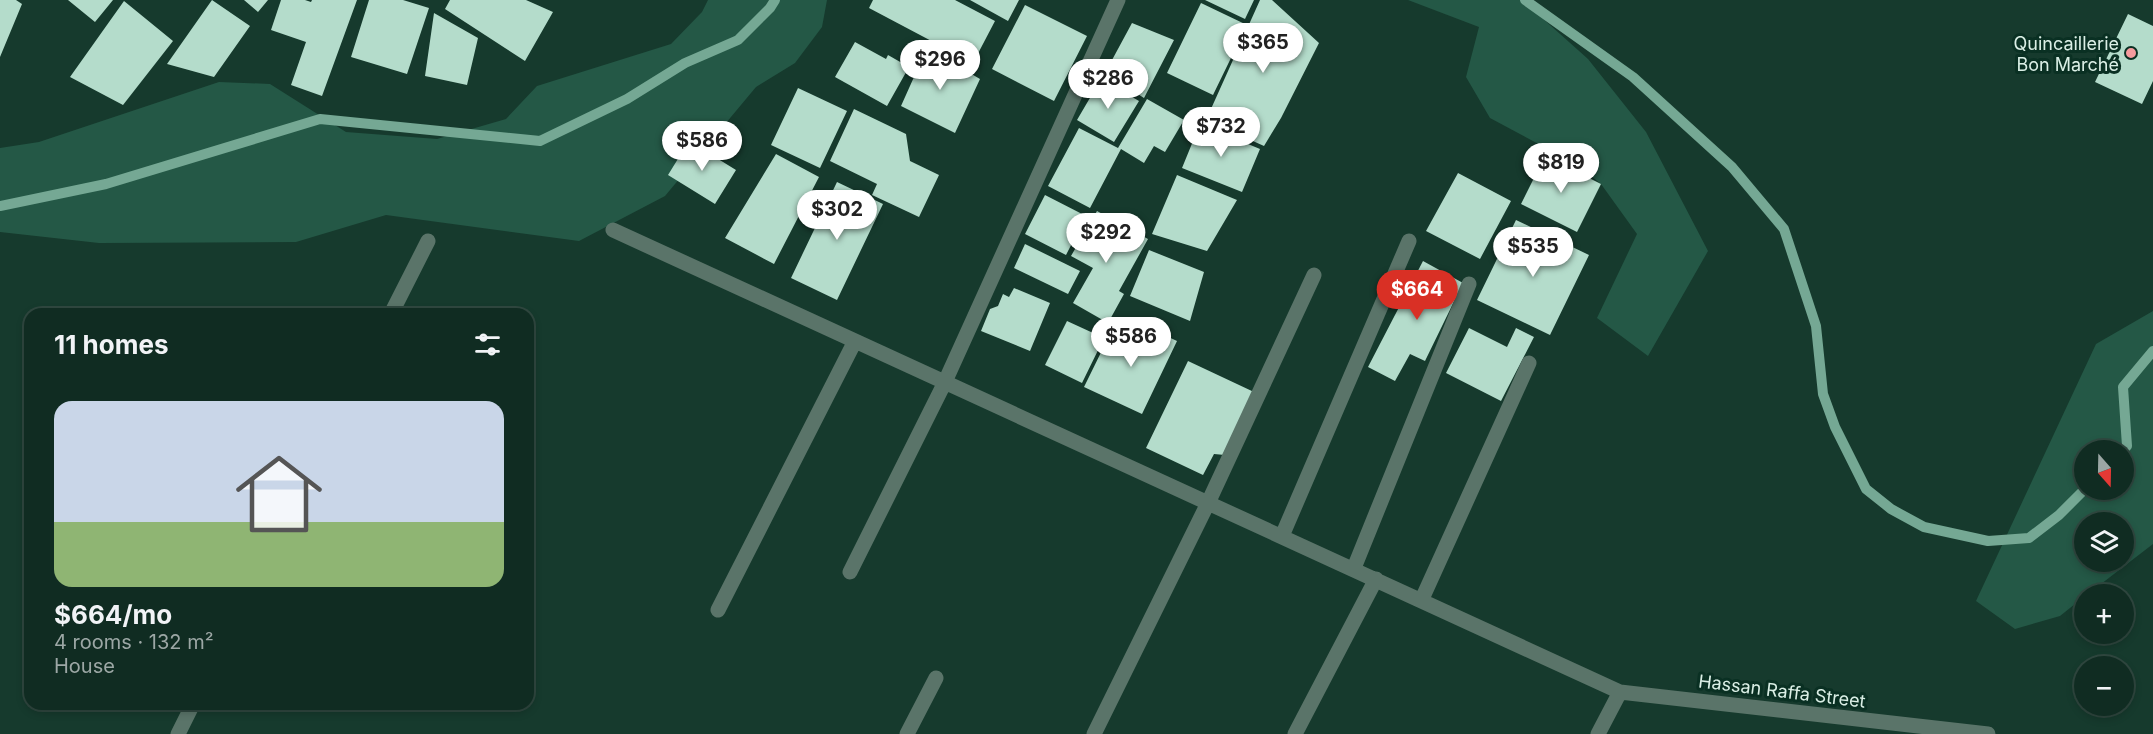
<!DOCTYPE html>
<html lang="en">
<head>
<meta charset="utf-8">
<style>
  :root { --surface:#102c22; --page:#19342a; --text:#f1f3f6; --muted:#9ca7a5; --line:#304840; --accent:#d93025 }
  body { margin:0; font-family:Inter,sans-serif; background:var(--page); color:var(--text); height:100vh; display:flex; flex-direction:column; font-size:22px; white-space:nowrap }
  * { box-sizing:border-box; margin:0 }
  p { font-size:20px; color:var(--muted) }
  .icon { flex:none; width:33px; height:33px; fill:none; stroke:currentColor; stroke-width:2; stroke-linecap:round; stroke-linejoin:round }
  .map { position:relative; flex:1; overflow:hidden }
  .drawer { position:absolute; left:24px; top:308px; width:510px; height:402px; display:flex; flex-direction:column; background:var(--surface); border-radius:18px; box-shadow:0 3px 9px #0003,0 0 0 2px var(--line) }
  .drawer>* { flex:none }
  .needle { width:39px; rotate:160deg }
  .fabs { position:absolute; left:2074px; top:440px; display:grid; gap:12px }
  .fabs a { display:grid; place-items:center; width:60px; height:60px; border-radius:50%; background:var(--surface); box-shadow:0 3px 9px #0003,0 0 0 2px var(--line); font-size:30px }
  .price { position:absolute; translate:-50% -51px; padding:0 14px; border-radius:21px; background:#fff; color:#222; font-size:20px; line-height:39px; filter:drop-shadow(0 2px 3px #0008) }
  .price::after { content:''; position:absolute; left:50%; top:36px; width:18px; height:14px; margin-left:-9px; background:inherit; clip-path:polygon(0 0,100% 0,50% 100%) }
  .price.active { background:var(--accent); color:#fff }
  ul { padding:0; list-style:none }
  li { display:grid; align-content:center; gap:12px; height:318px; padding:0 30px }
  li span { display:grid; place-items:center; height:186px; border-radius:18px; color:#555 }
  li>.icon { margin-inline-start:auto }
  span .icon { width:108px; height:108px; fill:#fffc; stroke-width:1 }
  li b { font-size:26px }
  h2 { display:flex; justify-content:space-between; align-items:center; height:72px; padding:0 30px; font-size:26px }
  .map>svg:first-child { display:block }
  .green { fill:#245846; fill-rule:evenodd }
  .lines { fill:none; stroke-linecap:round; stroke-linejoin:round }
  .stream { stroke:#75a894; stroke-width:10 }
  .building { fill:#b4dccb }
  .minor { stroke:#5a7469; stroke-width:15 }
  .poi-dot { fill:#f59b9e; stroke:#0a3023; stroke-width:2 }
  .labels { text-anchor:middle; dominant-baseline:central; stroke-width:6; stroke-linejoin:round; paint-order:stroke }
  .poi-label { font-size:18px; fill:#dbefe6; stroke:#0a3023; text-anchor:end }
  .street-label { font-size:18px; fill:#dbefe6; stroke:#0a3023 }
</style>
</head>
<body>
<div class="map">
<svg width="2153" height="734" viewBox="0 0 2153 734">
  <rect width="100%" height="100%" fill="#163a2d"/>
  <!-- green -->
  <path class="green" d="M708,0H827L822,27L795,63L756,87L665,196L579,241L386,215L296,242L99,243L0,232V148L39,142L219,82L270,84L346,132L437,139L506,119L537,86L671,44L702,12Z
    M1408,0H1522L1588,59L1646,132L1708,251L1648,356L1597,318L1637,234L1601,184L1576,164L1490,118L1466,77L1479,27Z
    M2153,311V544L2088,594H2085V596L2060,616L2015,629L1976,601L2096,344ZM2085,450H2124V489H2085ZM2085,522H2124V561H2085Z"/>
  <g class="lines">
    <!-- stream -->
    <path class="stream" d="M1525,0L1633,77L1732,167L1784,229L1816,326L1823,394L1835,427L1866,489L1891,509L1924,527L1988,541L2029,538L2059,515L2085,489
      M0,206L106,184L320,119L540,141L627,99L685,63L738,40L770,8L775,0
      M2123,450L2127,446L2123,387L2153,351"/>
  </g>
  <!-- building -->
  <path class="building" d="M0,0H16L22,4L0,57Z
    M68,0H113L95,22Z
    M212,0L250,26L214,77L167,64Z
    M244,0H268L258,12Z
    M281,0H305L311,2L312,0H357L322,96L291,85L306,42L271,30Z
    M369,0H403L429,8L407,74L351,57Z
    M450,0H526L553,12L525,61L445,9Z
    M873,0H955L995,21L973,63L869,8Z
    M970,0H1019L1008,21Z
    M1205,0H1254L1245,19Z
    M1260,0H1272L1319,43L1281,118L1264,146L1206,120Z
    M124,1L173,41L123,105L70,77Z
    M1201,3L1247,25L1213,95L1167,73Z
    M1025,5L1087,36L1054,101L992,69Z
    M434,13L478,38L467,85L425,76Z
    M2128,14L2153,26V81L2142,104L2095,82Z
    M1132,23L1174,40L1144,98L1105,73Z
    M855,42L886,59L888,55L909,67L887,106L835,77Z
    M927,48L980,79L955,133L901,106Z
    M1101,79L1139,101L1114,142L1077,120Z
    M798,88L847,111L820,168L771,145Z
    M1147,99L1184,120L1165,152L1154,146L1144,163L1121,149L1090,208L1048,186L1079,128L1118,148Z
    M854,109L906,134L910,161L939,175L919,217L872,195L877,184L830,161Z
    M1200,124L1260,149L1242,192L1182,168Z
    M689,141L736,170L715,204L668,175Z
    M776,154L819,177L774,264L725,238Z
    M1545,156L1601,184L1577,232L1521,204Z
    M1458,173L1511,201L1480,259L1426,231Z
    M1177,175L1237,200L1207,251L1152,234Z
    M837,182L883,204L837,300L791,278Z
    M1045,195L1086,216L1066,255L1025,234Z
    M1097,211L1148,239L1119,291L1124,294L1108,323L1073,303L1093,268L1071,256Z
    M1516,220L1589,255L1550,335L1477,300Z
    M1025,244L1080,271L1068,294L1014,268Z
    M1149,250L1204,272L1190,321L1130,296Z
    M1423,261L1463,283L1425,361L1410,354L1395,381L1368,367Z
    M1014,288L1050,303L1030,351L981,331L990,309L998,306L1003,294L1009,297Z
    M1067,321L1104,338L1082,383L1045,365Z
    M1145,326L1177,341L1142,414L1084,387L1112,330L1138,342Z
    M1469,328L1507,347L1516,328L1534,337L1501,401L1446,373Z
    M1188,361L1254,392L1225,455L1214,454L1203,475L1146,448Z"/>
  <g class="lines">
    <!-- minor -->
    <path class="minor" d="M613,230C948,386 1285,536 1620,692
      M391,314L428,241
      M1282,536L1409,241
      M1354,568L1469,284
      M850,572L944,384L1118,0
      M1422,599L1529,363
      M718,610L854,343
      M178,734L193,704
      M907,734L936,678
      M1094,734L1208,503L1314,275
      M1295,734L1376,579
      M1598,734L1620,692L1988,734"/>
  </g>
  <!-- markers -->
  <circle class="poi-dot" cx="2131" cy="53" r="6"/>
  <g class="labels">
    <!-- poi labels -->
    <g class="poi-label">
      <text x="2119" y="43">Quincaillerie<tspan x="2119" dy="21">Bon Marché</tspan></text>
    </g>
    <!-- street labels -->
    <g class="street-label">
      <text transform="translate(1782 691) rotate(7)">Hassan Raffa Street</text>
    </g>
  </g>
</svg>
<div class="fabs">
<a><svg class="needle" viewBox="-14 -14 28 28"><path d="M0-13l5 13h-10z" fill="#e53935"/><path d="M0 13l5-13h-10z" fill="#9ca7a5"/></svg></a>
<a><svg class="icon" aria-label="layers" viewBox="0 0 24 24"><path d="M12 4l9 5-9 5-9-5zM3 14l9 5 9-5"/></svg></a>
<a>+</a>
<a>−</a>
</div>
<b class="price" style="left:1263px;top:74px">$365</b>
<b class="price" style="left:940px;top:91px">$296</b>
<b class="price" style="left:1108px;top:110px">$286</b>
<b class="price" style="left:1221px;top:158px">$732</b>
<b class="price" style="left:702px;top:172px">$586</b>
<b class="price" style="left:1561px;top:194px">$819</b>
<b class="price" style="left:837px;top:241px">$302</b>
<b class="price" style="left:1106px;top:264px">$292</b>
<b class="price" style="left:1533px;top:278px">$535</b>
<b class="price active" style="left:1417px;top:321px">$664</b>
<b class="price" style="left:1131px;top:368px">$586</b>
<section class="drawer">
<h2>11 homes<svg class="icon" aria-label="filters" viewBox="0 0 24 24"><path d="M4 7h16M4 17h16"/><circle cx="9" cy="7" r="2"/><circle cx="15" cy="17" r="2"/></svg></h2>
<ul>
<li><span style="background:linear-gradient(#c9d6e8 65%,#8fb573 0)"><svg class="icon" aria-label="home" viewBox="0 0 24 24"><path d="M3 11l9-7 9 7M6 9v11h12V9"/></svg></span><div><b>$664/mo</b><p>4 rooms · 132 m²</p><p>House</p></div></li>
</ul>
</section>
</div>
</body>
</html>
